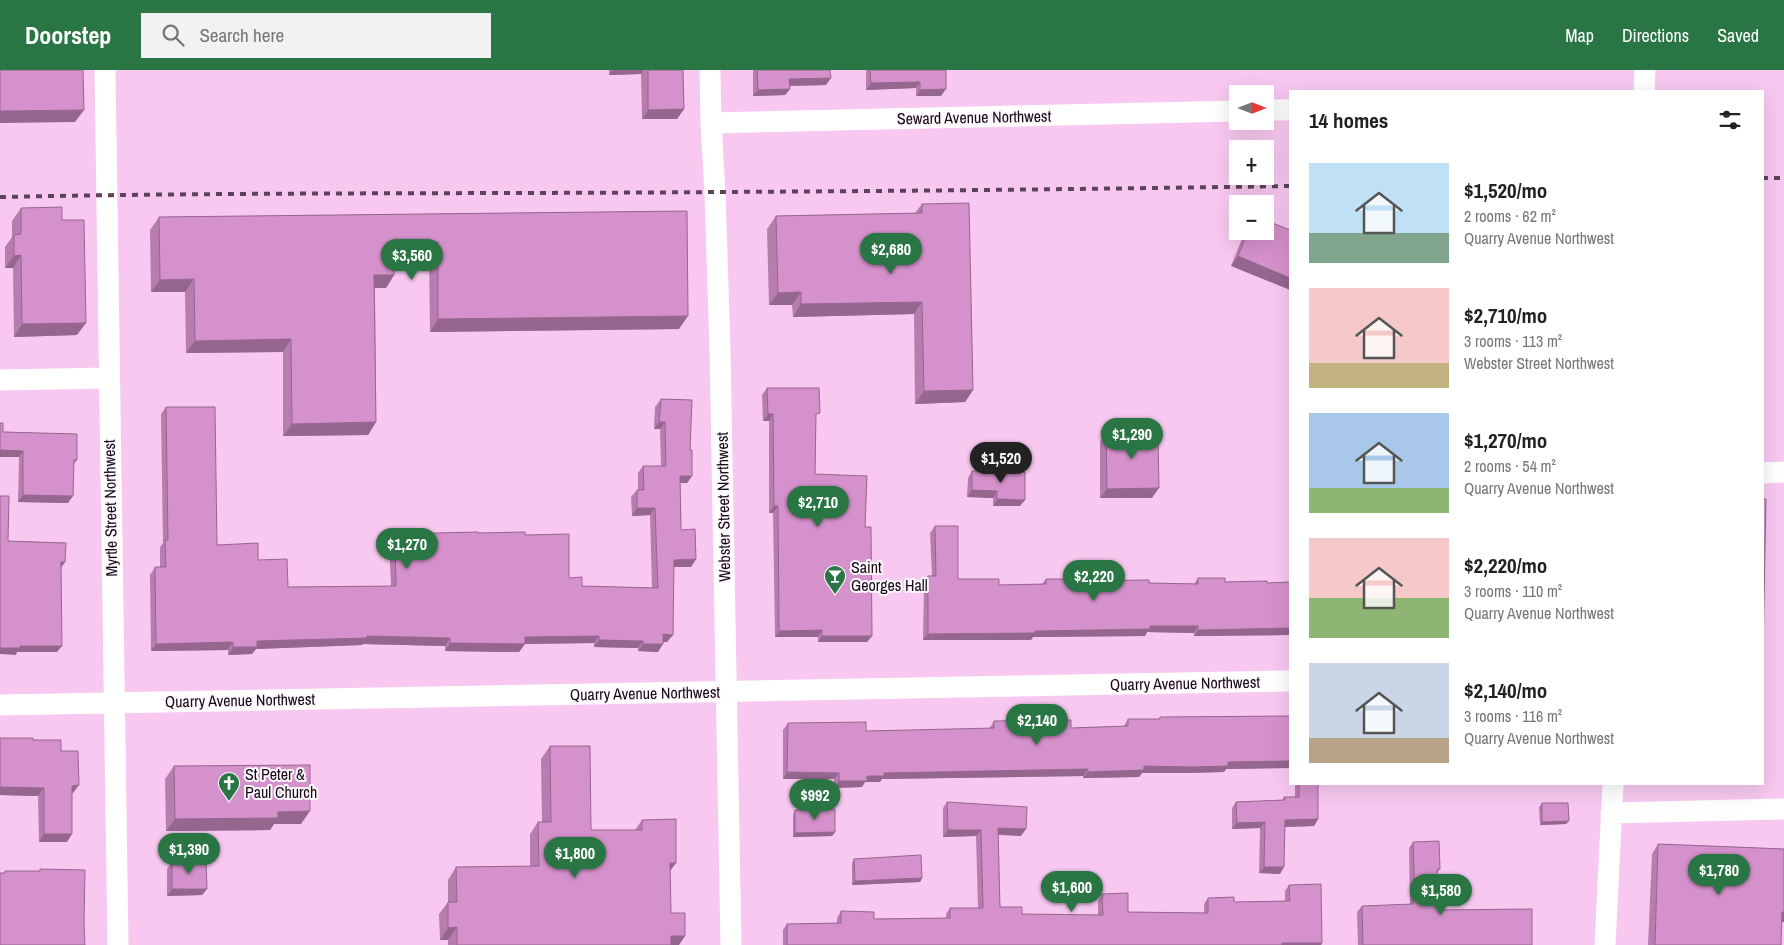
<!DOCTYPE html>
<html lang="en">
<head>
<meta charset="utf-8">
<style>
  :root { --surface:#fff; --page:#f2f2f2; --text:#222; --muted:#767676; --accent:#297544 }
  body { margin:0; font-family:"Archivo Narrow",sans-serif; background:var(--page); color:var(--text); height:100vh; display:flex; flex-direction:column; font-size:19px; white-space:nowrap }
  * { box-sizing:border-box; margin:0 }
  p { font-size:16px; color:var(--muted) }
  .icon { flex:none; width:28px; height:28px; fill:none; stroke:currentColor; stroke-width:2; stroke-linecap:round; stroke-linejoin:round }
  .map { position:relative; flex:1; overflow:hidden }
  .sheet { position:absolute; left:1289px; top:20px; width:475px; height:695px; display:flex; flex-direction:column; background:var(--surface); border-radius:0px; box-shadow:0 5px 20px #0002 }
  .sheet>* { flex:none }
  .needle { width:32px; rotate:90deg }
  .fabs { position:absolute; left:1229px; top:15px; display:grid; gap:10px }
  .fabs a { display:grid; place-items:center; width:45px; height:45px; border-radius:0px; background:var(--surface); box-shadow:0 5px 20px #0002; font-size:25px }
  .price { position:absolute; translate:-50% -42px; padding:0 11px; border-radius:18px; background:var(--accent); color:#fff; font-size:16px; line-height:32px; filter:drop-shadow(0 1px 2px #0008) }
  .price::after { content:''; position:absolute; left:50%; top:30px; width:15px; height:11px; margin-left:-8px; background:inherit; clip-path:polygon(0 0,100% 0,50% 100%) }
  .price.on { background:#222; color:#fff }
  ul { padding:0; list-style:none }
  li { display:flex; align-items:center; gap:15px; height:125px; padding:0 20px }
  li span { display:grid; place-items:center; flex:none; width:140px; height:100px; border-radius:0px; color:#555 }
  li>.icon { margin-inline-start:auto }
  span .icon { width:60px; height:60px; fill:#fffc; stroke-width:1 }
  li b { font-size:21px }
  h2 { display:flex; justify-content:space-between; align-items:center; height:60px; padding:0 20px; font-size:21px }
  header { display:flex; align-items:center; gap:30px; box-sizing:border-box; height:70px; padding:0 25px; background:var(--accent); color:#fff }
  header strong { font-size:24px }
  nav { display:flex; gap:28px; margin-inline-start:auto; font-size:18px }
  .search { width:350px; height:45px; background:var(--page); display:flex; align-items:center; gap:12px; box-sizing:border-box; padding:0 18px; border-radius:0px; color:var(--muted); font-size:19px }
  .map>svg:first-child { display:block }
  .lines { fill:none; stroke-linecap:round; stroke-linejoin:round }
  .minor { stroke:#fff; stroke-width:21 }
  .rail { stroke:#5d4359; stroke-width:4; stroke-dasharray:6 6; stroke-linecap:butt }
  .wall { fill:#b77daf }
  .shaded-wall { fill:#95668e }
  .building { fill:#d591cb; stroke:#95668e }
  .labels { text-anchor:middle; dominant-baseline:central; stroke-width:4; stroke-linejoin:round; paint-order:stroke }
  .street-label { font-size:16px; fill:#180816; stroke:#fef9fd }
  .poi-label { font-size:16px; fill:#180816; stroke:#fef9fd; text-anchor:start }
</style>
</head>
<body>
<header>
<strong>Doorstep</strong>
<div class="search"><svg class="icon" aria-label="search" viewBox="0 0 24 24"><circle cx="10" cy="10" r="6"/><path d="M15 15l6 6"/></svg>Search here</div>
<nav><a>Map</a><a>Directions</a><a>Saved</a></nav>
</header>
<div class="map">
<svg width="1784" height="875" viewBox="0 0 1784 875">
  <rect width="100%" height="100%" fill="#f8c8f0"/>
  <g class="lines">
    <!-- minor -->
    <path class="minor" d="M105,0L118,875
      M710,0L711,53L715,123L720,280L731,875
      M1644,21L1645,0
      M1265,40H1290
      M711,53L1238,41
      M0,310L108,308
      M1762,403L1784,402
      M0,635L1290,611
      M1611,743L1784,739
      M1605,875L1613,714"/>
    <!-- rail -->
    <path class="rail" d="M1762,108H1784
      M0,127C240,122 480,124 720,122C910,121 1100,119 1290,116"/>
  </g>
  <!-- wall -->
  <path class="wall" d="M609,0H683L684,39L677,49H642L641,4L609,5Z
    M753,0H830L826,15L790,16V19L785,25L753,26Z
    M866,0H946L941,26H916V18L866,20Z
    M922,134L973,320L965,332L915,334L914,244L793,247L792,235H769L767,159L776,146L915,143Z
    M21,138L62,150L77,265L14,267L13,198H5V177L12,167V151Z
    M687,141L679,259L430,262L429,185H394V205L386,218H375L376,352L368,365L283,366V282L186,283L185,222H151L150,160L159,147Z
    M1245,161H1265L1231,196Z
    M767,318L816,349L815,404L865,457L872,566L867,572H818V567H775L773,443H769V351H763L762,325Z
    M661,329L690,380L692,406L687,413H680L681,460L696,489L691,497H674L667,572H663L658,582L638,581V578L594,577V573L525,574L519,582L445,581V576L363,574L362,575L256,579L252,584L228,585V580L151,581L150,505L155,497H160V477L163,473L161,344L166,337L217,475L258,490L288,517L391,516L389,471L395,464L478,463L525,465L569,508L582,516L652,518L650,445L632,446L631,427L637,420H638V403L643,396H661L660,359H654L655,337Z
    M0,353L3,362L77,390L74,394L68,433L18,432L19,387H0Z
    M1106,362L1152,428H1100V372Z
    M972,401L1020,436H993V428L967,427L968,408Z
    M935,456L958,509L999,515L1042,514L1046,509L1073,511L1194,514L1198,508L1225,512L1267,513L1290,512V565L1194,566V563L1147,562L1145,566L1033,567L1031,570H923L924,513L928,506H932L930,463Z
    M1290,646V698L1226,699L1224,702L1185,703H1142L1139,707L1083,708V706L882,709L880,712H865L862,717L834,718V709H783V660L788,653L866,661L989,659L994,651L1071,658L1124,656L1128,649H1159L1160,647Z
    M0,668L33,670L61,681L73,723H72L67,772H39L38,726L0,725Z
    M550,676L591,760H635L642,750L670,801L671,843L679,875H448V870H440L439,844L448,832V810L456,797L530,796V764L538,752H542L541,689Z
    M174,696L301,754H274L270,760L166,761L165,709Z
    M1295,714H1318V749L1314,756L1285,757L1280,804L1259,803L1260,758L1232,759V738L1236,732L1282,730L1284,727H1295Z
    M947,732L1021,766L998,765L1000,837L1022,844L1098,845V831L1102,824L1128,842L1204,843V834L1208,828L1234,832L1285,831V821L1289,815L1322,873L1321,875H783V860L787,854L837,853V848L841,841L874,849L946,848V844L950,838H978L976,766L943,767V738Z
    M1542,733L1566,754L1540,755L1539,737Z
    M795,740L835,762L832,766L793,767V744Z
    M1413,772L1440,799L1437,803L1438,840L1532,875H1358L1357,842L1362,836L1410,835V833L1409,778Z
    M1658,774L1784,779V852H1781V875H1648L1652,784Z
    M854,789L922,808L920,812L852,815V793Z
    M172,792L207,819L202,825L167,826V799Z"/>
  <!-- shaded-wall -->
  <path class="shaded-wall" d="M612,0H644L641,4L609,5Z
    M831,8L826,15L785,16L789,9Z
    M920,12L916,18L866,20L871,13Z
    M790,19L785,25L753,26L758,20Z
    M946,19L941,26H916L920,20Z
    M684,39L677,49H642L648,40Z
    M84,40L75,52L0,53V41Z
    M438,172L429,185H385L394,173Z
    M21,185L13,198H5L14,186Z
    M1238,186L1290,208V220L1231,196Z
    M374,205H394L386,218H366Z
    M194,209L185,222H151L160,210Z
    M801,222L792,235H769L778,223Z
    M922,232L914,244L793,247L801,234Z
    M688,246L679,259L430,262L438,249Z
    M86,253L77,265L14,267L22,254Z
    M291,269L283,282L186,283L195,271Z
    M973,320L965,332L915,334L924,321Z
    M768,344H773L769,351H763Z
    M376,352L368,365L283,366L292,354Z
    M659,352H665L660,359H654Z
    M0,380L23,381L19,387H0Z
    M680,406H692L687,413H675Z
    M1159,418L1152,428H1100L1107,419Z
    M972,420L997,421L993,428L967,427Z
    M23,425L73,426L68,433L18,432Z
    M997,429L1025,430L1020,436H993Z
    M774,436H778L773,443H769Z
    M637,438H655L650,445L632,446Z
    M696,489L691,497H669L674,490Z
    M61,492H65L61,498Z
    M1150,556H1198L1194,563L1147,562L1145,566L1033,567L1031,570H923L928,564Z
    M1290,558V565L1194,566L1198,560Z
    M822,560L818,567H775L779,561Z
    M663,564L673,565L667,572H658Z
    M367,566L450,568L445,576L363,574L362,575L256,579L252,584L228,585L233,577L257,571Z
    M599,566L594,573L519,574L525,567Z
    M822,566H872L867,572H818Z
    M599,570L643,571L638,578L594,577Z
    M233,572L228,580L151,581L156,574Z
    M450,573L525,574L519,582L445,581Z
    M643,574H663L658,582L638,581Z
    M20,576H62L57,582H17L16,585L0,584V578Z
    M1290,691V698L1226,699L1224,702L1185,703H1142L1139,707L1083,708L1088,702L1144,696L1228,692Z
    M1088,699L1083,706L882,709L880,712H865L862,717L834,718L839,711L884,703Z
    M787,702L839,703L834,709H783Z
    M79,715L73,723L66,724L72,716Z
    M0,717L44,718L38,726L0,725Z
    M310,741L301,754H274L270,760L166,761L175,749L278,742Z
    M1318,749L1314,756L1280,757L1285,750Z
    M1569,751L1566,754L1540,755L1542,752Z
    M1265,752L1260,758L1232,759L1237,753Z
    M998,758L1026,759L1021,766L993,764Z
    M948,760H981L976,766L943,767Z
    M835,762L832,766L793,767L795,763Z
    M44,764H72L67,772H39Z
    M670,793H676L667,805Z
    M1264,797H1284L1280,804L1259,803Z
    M922,808L920,812L852,815L855,811Z
    M172,819H207L202,825L167,826Z
    M1782,842H1784V852H1775Z
    M457,857L448,870H440L448,858Z
    M671,866H685L679,875H639Z
    M1282,873H1322L1321,875H1281Z"/>
  <!-- building -->
  <path class="building" d="M0,0H83L84,40L0,41Z
    M648,0H683L684,39L648,40Z
    M757,0H830L831,8L789,9L790,19L758,20Z
    M870,0H946V19L920,20V12L871,13Z
    M969,133L973,320L924,321L922,232L801,234V222L778,223L776,146L922,143V134Z
    M62,137V150H84L86,253L22,254L21,185L14,186V165L21,164V138Z
    M687,141L688,246L438,249V172L394,173V205H374L376,352L292,354L291,269L195,271L194,209L160,210L159,147Z
    M1265,150L1290,160V208L1238,186L1248,161H1265Z
    M767,318H819L820,343L816,344L815,404L867,406L865,457H871L872,566H822V560L779,561L778,436H774L773,344H768Z
    M661,329L692,330L690,380H692V406H680L681,460L695,459L696,489L674,490L673,565L663,564V574H643V571L599,570V566L525,567V574L450,573V568L367,566V568L257,571V577H233V572L156,574L155,497H166L165,470H168L166,337H215L217,475L258,473V490L287,489L288,517L396,516L395,464L478,462V463L525,462V465L569,464V508L582,507V516L658,518L655,438H637V420H644L643,396H666L665,352H659Z
    M0,353H3V362L77,364V390H74L73,426L23,425V381L0,380Z
    M1106,362H1158L1159,418L1107,419Z
    M972,401L1025,402V430L997,429V421L972,420Z
    M0,426H9L8,471L66,473L65,492H61L62,576H20V578H0Z
    M1762,429H1766L1762,633Z
    M935,456H958V509H999V515L1046,514V509H1073V511L1149,510V513L1198,514V508H1225V512L1267,511V513L1290,512V558L1198,560V556H1150V559L1035,561V563L928,564V506H936Z
    M1290,646V691L1228,692V696L1190,697L1144,696V700L1088,702V699L884,703V706H867V711H839V703L787,702L788,653L866,652V661L994,658V651L1071,650V658L1128,656V649H1160V647Z
    M0,668H33V670H61V681H78L79,715L72,716V764H44V718L0,717Z
    M550,676H590L591,760H642V750L676,749V793H670L671,843H685V866H671V875H457V857L448,858V832H457L456,797L539,796L538,752H551Z
    M310,695V741L278,742V748L175,749L174,696Z
    M1299,714H1318V749L1285,750L1284,797H1264L1265,752L1237,753L1236,732L1285,730L1284,727H1299Z
    M947,732L1027,737L1026,759L998,758L1000,837H1022V844L1103,845L1102,824L1128,823V842L1208,843V828L1234,827V832L1290,831L1289,815L1321,814L1322,873H1282V875H787V854L841,853V841L874,842V849L950,848V838H983L981,760H948Z
    M1542,733H1568L1569,751L1542,752Z
    M835,739V762L795,763V740Z
    M1439,771L1440,799H1437L1438,840L1532,839V875H1363L1362,836L1413,834V830H1415L1413,772Z
    M1658,774L1784,779V842H1782L1781,875H1655Z
    M921,785L922,808L855,811L854,789Z
    M206,791L207,819H172V792Z
    M40,799L85,800L84,853L85,875H0V803H5V801H40Z"/>
  <!-- icons -->
  <defs>
    <g id="bar-pin" transform="scale(1.125)"><path d="M0 17L-7.5 6A9.5 9.5 0 1 1 7.5 6Z" fill="#297544" stroke="#fef9fd"/><path d="M-6-5H6L.8 .8V4.5H3.5V6h-7V4.5H-.8V.8Z" fill="#fff"/></g>
    <g id="church-pin" transform="scale(1.125)"><path d="M0 17L-7.5 6A9.5 9.5 0 1 1 7.5 6Z" fill="#297544" stroke="#fef9fd"/><path d="M-1.2-6h2.4v3.5h3.3v2.4h-3.3V6h-2.4V-.1h-3.3v-2.4h3.3Z" fill="#fff"/></g>
  </defs>
  <g fill-rule="evenodd">
    <use href="#bar-pin" x="835" y="506"/>
    <use href="#church-pin" x="229" y="713"/>
  </g>
  <g class="labels">
    <!-- street labels -->
    <g class="street-label">
      <text transform="translate(974 47) rotate(-1)">Seward Avenue Northwest</text>
      <text transform="translate(723 437) rotate(-91)">Webster Street Northwest</text>
      <text transform="translate(110 438) rotate(-91)">Myrtle Street Northwest</text>
      <text transform="translate(1185 613) rotate(-1)">Quarry Avenue Northwest</text>
      <text transform="translate(645 623) rotate(-1)">Quarry Avenue Northwest</text>
      <text transform="translate(240 630) rotate(-1)">Quarry Avenue Northwest</text>
    </g>
    <!-- poi labels -->
    <g class="poi-label">
      <text x="851" y="497">Saint<tspan x="851" dy="18">Georges Hall</tspan></text>
      <text x="245" y="704">St Peter &amp;<tspan x="245" dy="18">Paul Church</tspan></text>
    </g>
  </g>
</svg>
<div class="fabs">
<a><svg class="needle" viewBox="-14 -14 28 28"><path d="M0-13l5 13h-10z" fill="#e53935"/><path d="M0 13l5-13h-10z" fill="#767676"/></svg></a>
<a>+</a>
<a>−</a>
</div>
<b class="price" style="left:891px;top:205px">$2,680</b>
<b class="price" style="left:412px;top:211px">$3,560</b>
<b class="price" style="left:1132px;top:390px">$1,290</b>
<b class="price on" style="left:1001px;top:414px">$1,520</b>
<b class="price" style="left:818px;top:458px">$2,710</b>
<b class="price" style="left:407px;top:500px">$1,270</b>
<b class="price" style="left:1094px;top:532px">$2,220</b>
<b class="price" style="left:1037px;top:676px">$2,140</b>
<b class="price" style="left:815px;top:751px">$992</b>
<b class="price" style="left:189px;top:805px">$1,390</b>
<b class="price" style="left:575px;top:809px">$1,800</b>
<b class="price" style="left:1719px;top:826px">$1,780</b>
<b class="price" style="left:1072px;top:843px">$1,600</b>
<b class="price" style="left:1441px;top:846px">$1,580</b>
<section class="sheet">
<h2>14 homes<svg class="icon" aria-label="filters" viewBox="0 0 24 24"><path d="M4 7h16M4 17h16"/><circle cx="9" cy="7" r="2"/><circle cx="15" cy="17" r="2"/></svg></h2>
<ul>
<li><span style="background:linear-gradient(#bfe0f5 70%,#7fa58c 0)"><svg class="icon" aria-label="home" viewBox="0 0 24 24"><path d="M3 11l9-7 9 7M6 9v11h12V9"/></svg></span><div><b>$1,520/mo</b><p>2 rooms · 62 m²</p><p>Quarry Avenue Northwest</p></div></li>
<li><span style="background:linear-gradient(#f6c9c9 75%,#c2b280 0)"><svg class="icon" aria-label="home" viewBox="0 0 24 24"><path d="M3 11l9-7 9 7M6 9v11h12V9"/></svg></span><div><b>$2,710/mo</b><p>3 rooms · 113 m²</p><p>Webster Street Northwest</p></div></li>
<li><span style="background:linear-gradient(#a9c7e8 75%,#8fb573 0)"><svg class="icon" aria-label="home" viewBox="0 0 24 24"><path d="M3 11l9-7 9 7M6 9v11h12V9"/></svg></span><div><b>$1,270/mo</b><p>2 rooms · 54 m²</p><p>Quarry Avenue Northwest</p></div></li>
<li><span style="background:linear-gradient(#f6c9c9 60%,#8fb573 0)"><svg class="icon" aria-label="home" viewBox="0 0 24 24"><path d="M3 11l9-7 9 7M6 9v11h12V9"/></svg></span><div><b>$2,220/mo</b><p>3 rooms · 110 m²</p><p>Quarry Avenue Northwest</p></div></li>
<li><span style="background:linear-gradient(#c9d6e8 75%,#b9a48a 0)"><svg class="icon" aria-label="home" viewBox="0 0 24 24"><path d="M3 11l9-7 9 7M6 9v11h12V9"/></svg></span><div><b>$2,140/mo</b><p>3 rooms · 116 m²</p><p>Quarry Avenue Northwest</p></div></li>
</ul>
</section>
</div>
</body>
</html>
